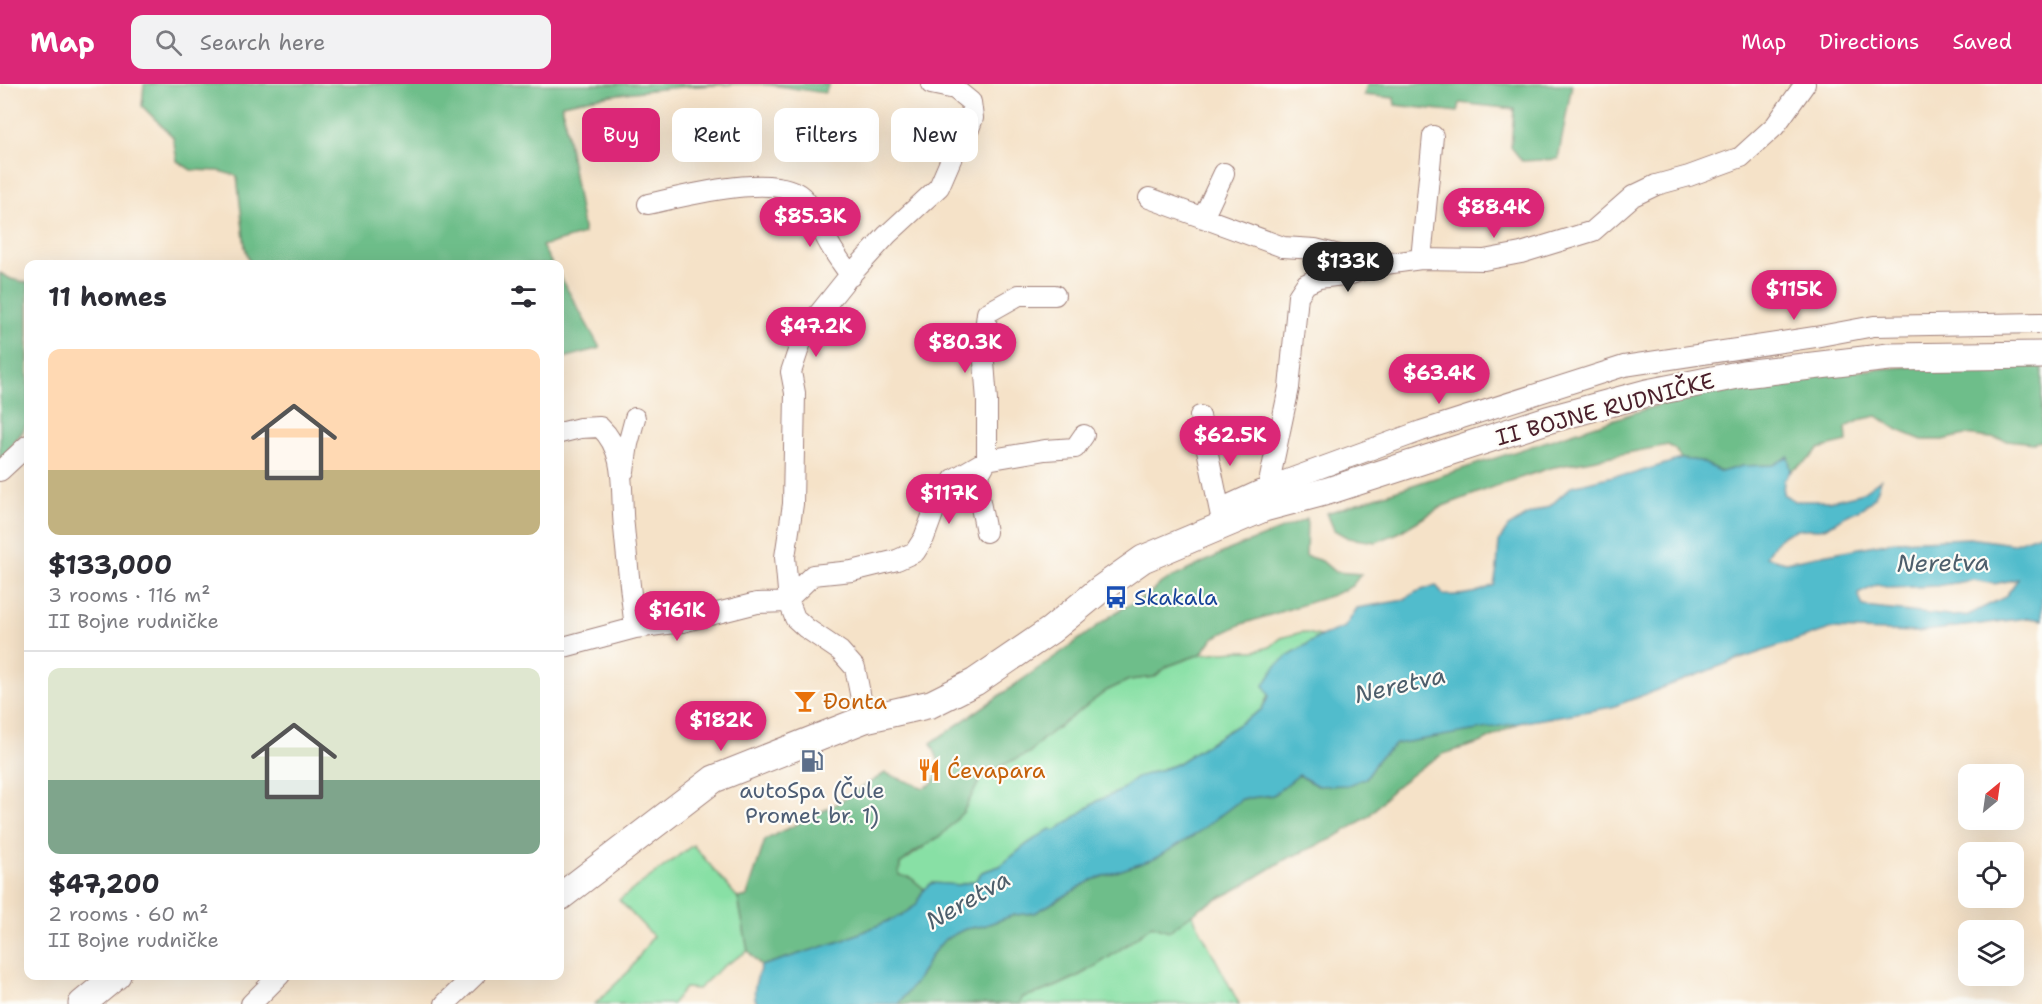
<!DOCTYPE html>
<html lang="en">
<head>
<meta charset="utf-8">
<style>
  :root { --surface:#fff; --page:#f2f2f3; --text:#2b2b33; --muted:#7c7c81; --line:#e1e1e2; --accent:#db2777 }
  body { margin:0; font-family:"Shantell Sans",sans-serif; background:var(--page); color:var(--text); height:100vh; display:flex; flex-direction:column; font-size:22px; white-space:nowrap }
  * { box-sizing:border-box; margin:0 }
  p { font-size:20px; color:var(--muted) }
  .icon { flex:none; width:33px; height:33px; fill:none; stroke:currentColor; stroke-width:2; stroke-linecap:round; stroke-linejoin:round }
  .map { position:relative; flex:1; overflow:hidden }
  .side { position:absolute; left:24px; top:176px; width:540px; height:720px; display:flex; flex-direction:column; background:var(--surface); border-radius:12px; box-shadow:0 6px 24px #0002 }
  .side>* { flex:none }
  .hud { position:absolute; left:582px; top:24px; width:570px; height:54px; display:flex; gap:12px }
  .needle { width:39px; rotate:29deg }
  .controls { position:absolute; left:1958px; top:680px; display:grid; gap:12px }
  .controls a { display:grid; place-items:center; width:66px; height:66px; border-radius:12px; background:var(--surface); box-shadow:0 6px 24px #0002; font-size:30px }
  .price { position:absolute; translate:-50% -51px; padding:0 14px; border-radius:21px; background:var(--accent); color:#fff; font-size:20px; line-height:39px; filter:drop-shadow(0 2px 3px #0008) }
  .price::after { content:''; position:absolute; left:50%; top:36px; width:18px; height:14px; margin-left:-9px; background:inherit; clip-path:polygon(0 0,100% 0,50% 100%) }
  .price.current { background:#222; color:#fff }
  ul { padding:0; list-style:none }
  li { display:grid; align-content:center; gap:12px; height:318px; padding:0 24px }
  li+li { border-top:2px solid var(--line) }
  li span { display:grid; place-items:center; height:186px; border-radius:12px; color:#555 }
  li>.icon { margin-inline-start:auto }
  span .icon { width:108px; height:108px; fill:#fffc; stroke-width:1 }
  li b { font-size:26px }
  h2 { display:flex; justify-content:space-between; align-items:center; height:72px; padding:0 24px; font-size:26px }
  .tag { padding:0 21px; border-radius:12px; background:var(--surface); box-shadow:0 6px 24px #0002; font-size:21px; line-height:54px }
  .tag.current { background:var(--accent); color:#fff }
  header { display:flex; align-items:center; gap:36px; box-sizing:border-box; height:84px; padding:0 30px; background:var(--accent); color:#fff }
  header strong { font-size:28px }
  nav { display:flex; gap:33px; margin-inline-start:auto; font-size:21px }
  .search { width:420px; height:54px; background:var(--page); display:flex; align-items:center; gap:15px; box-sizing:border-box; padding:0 21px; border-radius:12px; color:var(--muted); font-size:22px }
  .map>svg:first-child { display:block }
  .green { fill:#88e0a5; stroke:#698068; stroke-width:1.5 }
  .forest { fill:#6ebe8a; stroke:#5c6e5a; stroke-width:1.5 }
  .water { fill:#51bccc; stroke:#4e6e7c; stroke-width:1.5; fill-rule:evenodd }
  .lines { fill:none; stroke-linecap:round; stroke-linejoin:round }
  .street-casing { stroke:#a0807a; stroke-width:22 }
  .secondary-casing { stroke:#a0807a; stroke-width:29 }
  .street { stroke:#fff; stroke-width:20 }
  .secondary { stroke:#fff; stroke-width:27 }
  .labels { text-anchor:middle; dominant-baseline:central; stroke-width:4.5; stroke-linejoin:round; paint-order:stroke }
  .street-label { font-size:22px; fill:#4a1f2b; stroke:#fdfcf7 }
  .transit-label { font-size:22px; fill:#164399; stroke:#fdfcf7; text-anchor:start }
  .food-label { font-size:22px; fill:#c56008; stroke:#fdfcf7; text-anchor:start }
  .service-label { font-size:22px; fill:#4e5e75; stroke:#fdfcf7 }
  .water-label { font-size:24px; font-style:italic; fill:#4d5e6b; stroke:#fdfcf7 }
</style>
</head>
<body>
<header>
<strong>Map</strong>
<div class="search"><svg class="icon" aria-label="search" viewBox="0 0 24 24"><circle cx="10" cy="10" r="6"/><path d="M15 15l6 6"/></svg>Search here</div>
<nav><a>Map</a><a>Directions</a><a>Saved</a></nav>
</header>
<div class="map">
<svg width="2042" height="920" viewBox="0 0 2042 920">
  <rect width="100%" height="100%" fill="#fdfcf7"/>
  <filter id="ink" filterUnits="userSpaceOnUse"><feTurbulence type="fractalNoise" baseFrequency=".0167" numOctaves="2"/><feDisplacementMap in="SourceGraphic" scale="12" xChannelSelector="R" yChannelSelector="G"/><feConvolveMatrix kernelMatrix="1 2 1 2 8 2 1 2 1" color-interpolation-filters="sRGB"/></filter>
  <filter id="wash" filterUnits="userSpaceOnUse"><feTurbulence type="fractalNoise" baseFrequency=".008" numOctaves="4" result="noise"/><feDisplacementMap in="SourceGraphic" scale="24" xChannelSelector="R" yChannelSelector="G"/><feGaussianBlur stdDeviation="1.35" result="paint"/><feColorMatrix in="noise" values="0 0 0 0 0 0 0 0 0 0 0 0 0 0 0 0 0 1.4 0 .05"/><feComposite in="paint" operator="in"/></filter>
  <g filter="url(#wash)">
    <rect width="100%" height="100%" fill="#f5e2c8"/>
    <!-- green -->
    <path class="green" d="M1302,548L1321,552L1287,572L1261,626L1175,681L1138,693L1118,708L1099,716L1055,747L1050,745L1027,760L1000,782L982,788L975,797L958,801L932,799L924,805L911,794L899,792L900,780L924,763L963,728L980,696L1003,681L1029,669L1044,654L1106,607L1129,596L1154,593L1168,582L1201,570L1237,567H1254L1270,563L1281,554Z
      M693,761L738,814L748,867L722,883L698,905L685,904L672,920H595L629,887L653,852L619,816Z
      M1192,830L1239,920H1019L1023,913C1072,902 1114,872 1152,841L1169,847Z"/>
    <!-- forest -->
    <path class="forest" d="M144,0H829L825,9C803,6 779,1 756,0C691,0 626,7 562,20L584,150L542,162L552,180H250L245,163L237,92L219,87L191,86L177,77L173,53L142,22Z
      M1367,0H1572L1558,75L1522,77L1511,63L1514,25L1460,19L1458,28L1395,21L1394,14L1364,11Z
      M0,189L11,195L28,199V336L23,347L0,377Z
      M560,192L600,264L560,275Z
      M2042,271V357L2033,359L1965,351L1943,356H1922L1898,346L1877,332L1863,335L1846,343L1847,358L1818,365L1811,374L1791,387L1788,373L1774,381L1742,382L1721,388L1700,377L1681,375L1675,365L1668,361L1550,384L1496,402L1443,422L1398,449L1376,458L1348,454L1334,446L1327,429L1655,322L1742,297Z
      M1307,435L1306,472L1322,477L1335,488L1361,490L1352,502L1333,511L1242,540L1213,554L1201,570L1168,582L1154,593L1129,596L1106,607L1044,654L1029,669L1003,681L980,696L963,728L941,752L913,769L900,780L899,791L911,794L924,805L916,821L902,831L844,856L761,882L748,867L738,814L747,812L765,756L831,723L885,689L924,704L933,699L941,682L931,659C993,616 1055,574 1115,529C1130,519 1149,513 1161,499L1229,466Z
      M1521,638L1480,659L1443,670L1423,682L1393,705L1369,732L1332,755L1286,775L1237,805L1202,823L1169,847L1152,841C1113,872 1072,902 1023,913L1019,920H898L915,899L933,869L945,855L965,845L983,842L1014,831L1035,829L1092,796L1154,775L1193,752L1242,715L1273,711L1299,691L1318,702L1366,694L1378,675L1395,660Z"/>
    <!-- water -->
    <path class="water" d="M1788,372L1791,387L1784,396L1783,410L1795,417H1830L1860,410L1881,395C1875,423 1862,423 1840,435C1835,438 1830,442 1824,444C1818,446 1811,444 1805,445C1786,445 1773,458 1766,473L1786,478L1896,457L1970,454L2012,460L2042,449V536L2028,534L1917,548L1830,545L1731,578L1612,623L1396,660L1378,675L1366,694L1348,701L1318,702L1299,691L1273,711L1242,715L1193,752L1154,775L1092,796L1035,829L1014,831L983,842L965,845L945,855L933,869L915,899L898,920H757C751,908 757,894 761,882L844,856L902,831L916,821L924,805L932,799L958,801L975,797L982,788L1000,782L1027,760L1050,745L1055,747L1099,716L1118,708L1138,693L1175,681L1261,626L1269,612L1264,601L1276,582L1287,572L1321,552L1345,543L1357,524L1404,516L1416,508L1436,501L1443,511C1461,512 1478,510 1494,501L1497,484L1499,457L1508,443L1528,431L1550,422L1572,402L1617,391H1629L1681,375L1700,377L1721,388L1742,382L1774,381ZM2018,495L2005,513L1968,531L1949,532L1863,523L1858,510L1877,501L1891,504L1937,502L1973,496L1994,500Z"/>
  </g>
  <g filter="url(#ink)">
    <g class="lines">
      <!-- street casing -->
      <g class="street-casing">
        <path id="street" d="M1149,114L1283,163L1315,165L1378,181L1421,175L1484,176L1521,169L1593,147L1633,112L1656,101L1689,92L1741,73L1775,42L1805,0
          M648,120C682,113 782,85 805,116C816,129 821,146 830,161C836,172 844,182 851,192
          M1203,134L1224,89
          M1421,175L1433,52
          M1200,332L1222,437
          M560,349L580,344L600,343C628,369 620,409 624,443C627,477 631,511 635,544
          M0,387L28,361
          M624,387L628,360L635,334
          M1266,413L1289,304L1298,212L1306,200L1319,194L1351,190L1378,181
          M1220,425L1268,403L1421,347L1624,282L1815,253L1874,242L2042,239
          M986,448L979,413L978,392L987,376V317L983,265L987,229L1019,211H1055
          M790,513L813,491L852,487L897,476L915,468L924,454L934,427L954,395L987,376L1045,366L1075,364L1084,351
          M560,564L635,544L682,538L757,519L789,518
          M865,635L855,584L840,567L806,544L795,534L789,518L785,473L793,420L795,309L791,288L801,258L813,237L845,197L887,151L939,103L952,73L966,53L973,34L971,18L955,5L931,0
          M251,920L280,891
          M445,920L475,891"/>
      </g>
      <!-- secondary casing -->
      <g class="secondary-casing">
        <path id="secondary" d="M560,813L714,695L865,635L931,620L975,598L1051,546L1102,504L1143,475L1264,424L1328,407L1547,336L1647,309L1743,290L1889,273L2042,271
          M82,920L117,891"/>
      </g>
      <!-- street -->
      <use href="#street" class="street"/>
      <!-- secondary -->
      <use href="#secondary" class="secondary"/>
    </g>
  </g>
  <!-- icons -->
  <defs>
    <g id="bus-bare" transform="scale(1.8)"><path d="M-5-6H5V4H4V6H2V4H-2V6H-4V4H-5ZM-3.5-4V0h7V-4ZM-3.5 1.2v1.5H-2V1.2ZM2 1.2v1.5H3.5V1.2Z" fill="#1a4fb4" stroke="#fdfcf7" stroke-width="2.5" paint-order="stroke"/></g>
    <g id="bar-bare" transform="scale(1.8)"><path d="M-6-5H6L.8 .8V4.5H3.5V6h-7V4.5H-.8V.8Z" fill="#e8710a" stroke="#fdfcf7" stroke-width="2.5" paint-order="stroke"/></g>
    <g id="fuel-bare" transform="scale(1.8)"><path d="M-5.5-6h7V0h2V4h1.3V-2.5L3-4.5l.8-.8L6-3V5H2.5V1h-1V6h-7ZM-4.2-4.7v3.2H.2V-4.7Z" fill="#5c6f8a" stroke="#fdfcf7" stroke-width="2.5" paint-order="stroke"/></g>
    <g id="restaurant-bare" transform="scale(1.8)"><path d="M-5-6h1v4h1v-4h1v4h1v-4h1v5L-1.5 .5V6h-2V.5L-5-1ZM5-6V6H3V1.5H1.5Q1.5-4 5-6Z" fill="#e8710a" stroke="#fdfcf7" stroke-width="2.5" paint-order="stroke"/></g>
  </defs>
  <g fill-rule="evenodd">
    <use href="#bus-bare" x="1116" y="513"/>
    <use href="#bar-bare" x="805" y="617"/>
    <use href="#fuel-bare" x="812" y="677"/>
    <use href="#restaurant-bare" x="929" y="686"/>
  </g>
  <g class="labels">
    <!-- street labels -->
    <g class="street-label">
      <text transform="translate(1605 325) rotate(-15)">II BOJNE RUDNIČKE</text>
    </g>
    <!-- transit labels -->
    <g class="transit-label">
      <text x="1134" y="513">Skakala</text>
    </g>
    <!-- food labels -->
    <g class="food-label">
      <text x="823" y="617">Đonta</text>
      <text x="947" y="686">Ćevapara</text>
    </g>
    <!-- service labels -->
    <g class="service-label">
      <text x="812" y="706">autoSpa (Čule<tspan x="812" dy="25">Promet br. 1)</tspan></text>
    </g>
    <!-- water labels -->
    <g class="water-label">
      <text transform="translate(1943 479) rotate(-1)">Neretva</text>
      <text transform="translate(1400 601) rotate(-13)">Neretva</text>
      <text transform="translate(968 816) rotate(-30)">Neretva</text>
    </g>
  </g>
</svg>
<div class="controls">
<a><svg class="needle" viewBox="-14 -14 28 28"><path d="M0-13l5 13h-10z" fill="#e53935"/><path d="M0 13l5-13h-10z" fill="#7c7c81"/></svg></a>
<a><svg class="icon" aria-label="locate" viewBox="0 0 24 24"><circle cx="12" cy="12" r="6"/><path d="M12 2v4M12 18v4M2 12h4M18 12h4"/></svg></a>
<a><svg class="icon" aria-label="layers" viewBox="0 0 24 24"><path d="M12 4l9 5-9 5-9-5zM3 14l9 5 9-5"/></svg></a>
</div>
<b class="price" style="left:1494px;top:155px">$88.4K</b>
<b class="price" style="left:810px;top:164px">$85.3K</b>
<b class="price current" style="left:1348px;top:209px">$133K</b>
<b class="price" style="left:1794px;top:237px">$115K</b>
<b class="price" style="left:816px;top:274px">$47.2K</b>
<b class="price" style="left:965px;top:290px">$80.3K</b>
<b class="price" style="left:1439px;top:321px">$63.4K</b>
<b class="price" style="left:1230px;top:383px">$62.5K</b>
<b class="price" style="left:949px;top:441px">$117K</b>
<b class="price" style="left:677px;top:558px">$161K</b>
<b class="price" style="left:721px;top:668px">$182K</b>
<div class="hud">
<a class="tag current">Buy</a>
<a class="tag">Rent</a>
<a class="tag">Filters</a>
<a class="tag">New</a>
</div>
<section class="side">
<h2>11 homes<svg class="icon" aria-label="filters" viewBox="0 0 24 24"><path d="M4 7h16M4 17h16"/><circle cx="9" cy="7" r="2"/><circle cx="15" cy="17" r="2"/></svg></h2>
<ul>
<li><span style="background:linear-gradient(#ffd9b3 65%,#c2b280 0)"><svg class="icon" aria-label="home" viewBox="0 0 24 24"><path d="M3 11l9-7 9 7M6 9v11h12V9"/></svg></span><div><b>$133,000</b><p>3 rooms · 116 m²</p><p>II Bojne rudničke</p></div></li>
<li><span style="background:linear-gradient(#dfe7d0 60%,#7fa58c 0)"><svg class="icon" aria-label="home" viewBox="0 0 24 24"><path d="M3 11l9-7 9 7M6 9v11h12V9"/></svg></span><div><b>$47,200</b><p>2 rooms · 60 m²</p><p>II Bojne rudničke</p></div></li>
</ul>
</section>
</div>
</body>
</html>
